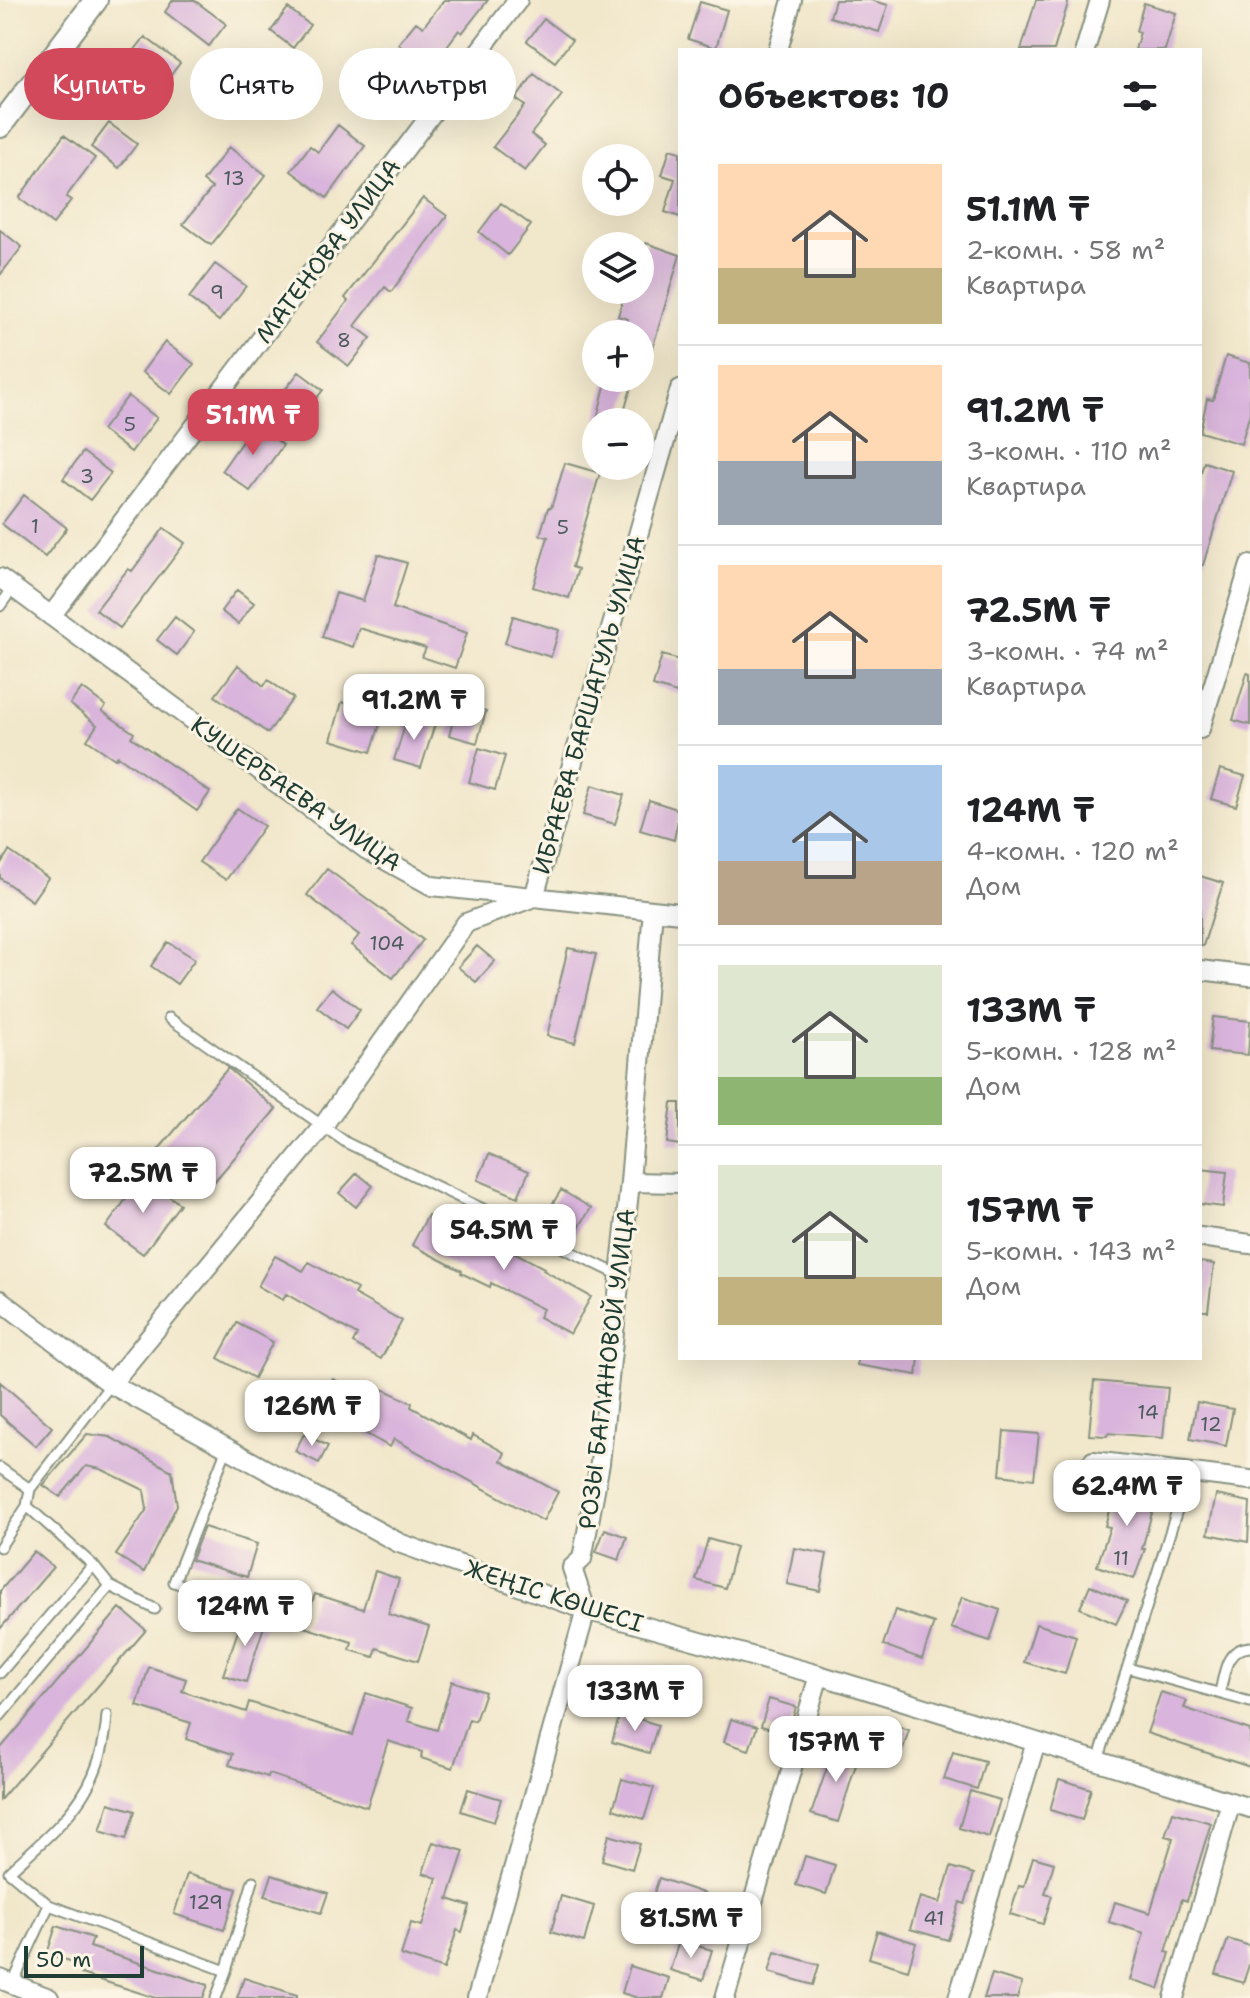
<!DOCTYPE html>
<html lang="ru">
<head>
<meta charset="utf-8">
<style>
  :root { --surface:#fff; --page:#f6f6f6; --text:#202124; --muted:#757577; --line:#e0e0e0; --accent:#d1495b }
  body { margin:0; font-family:"Shantell Sans",sans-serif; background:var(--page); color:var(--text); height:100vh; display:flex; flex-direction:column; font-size:30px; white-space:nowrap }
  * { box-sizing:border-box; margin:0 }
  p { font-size:26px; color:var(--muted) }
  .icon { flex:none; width:44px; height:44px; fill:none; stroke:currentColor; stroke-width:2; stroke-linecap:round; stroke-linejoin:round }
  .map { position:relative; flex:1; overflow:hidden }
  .drawer { position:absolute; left:678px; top:48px; width:524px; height:1312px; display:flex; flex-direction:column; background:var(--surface); border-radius:0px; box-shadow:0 8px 32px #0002 }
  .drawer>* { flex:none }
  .hud { position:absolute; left:24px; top:48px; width:534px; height:72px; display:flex; gap:16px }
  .tools { position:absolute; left:582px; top:144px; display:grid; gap:16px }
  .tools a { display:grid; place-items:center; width:72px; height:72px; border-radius:50%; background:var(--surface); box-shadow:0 8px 32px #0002; font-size:40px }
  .scale { position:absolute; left:24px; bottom:20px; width:120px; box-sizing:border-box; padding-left:8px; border:4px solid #1f3d34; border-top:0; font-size:22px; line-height:28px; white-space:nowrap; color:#1f3d34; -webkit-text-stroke:6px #fcf5e5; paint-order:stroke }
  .price { position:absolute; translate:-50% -68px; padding:0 18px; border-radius:16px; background:#fff; color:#222; font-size:26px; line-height:52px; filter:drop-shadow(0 2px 4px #0008) }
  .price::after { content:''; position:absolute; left:50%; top:48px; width:24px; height:18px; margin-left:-12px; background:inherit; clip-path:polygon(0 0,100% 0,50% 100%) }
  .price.selected { background:var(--accent); color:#fff }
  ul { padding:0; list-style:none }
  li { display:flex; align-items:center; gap:24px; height:200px; padding:0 40px }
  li+li { border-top:2px solid var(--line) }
  li span { display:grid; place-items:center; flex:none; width:224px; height:160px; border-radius:0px; color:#555 }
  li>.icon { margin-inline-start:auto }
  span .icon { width:96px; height:96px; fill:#fffc; stroke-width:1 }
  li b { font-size:34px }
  h2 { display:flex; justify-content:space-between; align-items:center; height:96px; padding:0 40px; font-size:34px }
  .chip { padding:0 28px; border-radius:36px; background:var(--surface); box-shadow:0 8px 32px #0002; font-size:28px; line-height:72px }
  .chip.selected { background:var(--accent); color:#fff }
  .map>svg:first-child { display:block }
  .building { fill:#d9b4dc }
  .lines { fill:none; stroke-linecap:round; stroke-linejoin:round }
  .service-casing { stroke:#889280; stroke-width:13 }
  .minor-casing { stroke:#889280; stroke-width:22 }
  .tertiary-casing { stroke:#889280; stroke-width:26 }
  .service { stroke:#fff; stroke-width:9 }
  .minor { stroke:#fff; stroke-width:18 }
  .tertiary { stroke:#fff; stroke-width:22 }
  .labels { text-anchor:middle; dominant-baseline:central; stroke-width:6; stroke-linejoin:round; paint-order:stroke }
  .number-label { font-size:20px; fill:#4e5b5e }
  .street-label { font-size:24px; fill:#1f3d34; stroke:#fcf5e5 }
</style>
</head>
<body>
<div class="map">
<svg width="1250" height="1998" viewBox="0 0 1250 1998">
  <rect width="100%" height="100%" fill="#fcf5e5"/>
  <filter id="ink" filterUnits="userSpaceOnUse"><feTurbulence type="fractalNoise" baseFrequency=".0125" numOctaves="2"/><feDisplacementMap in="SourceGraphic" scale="16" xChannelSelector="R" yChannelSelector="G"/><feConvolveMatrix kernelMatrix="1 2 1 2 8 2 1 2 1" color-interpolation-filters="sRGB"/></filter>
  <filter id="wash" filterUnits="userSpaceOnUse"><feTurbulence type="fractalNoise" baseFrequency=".006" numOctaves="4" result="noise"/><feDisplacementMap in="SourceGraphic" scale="32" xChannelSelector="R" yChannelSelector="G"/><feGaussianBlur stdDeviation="1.8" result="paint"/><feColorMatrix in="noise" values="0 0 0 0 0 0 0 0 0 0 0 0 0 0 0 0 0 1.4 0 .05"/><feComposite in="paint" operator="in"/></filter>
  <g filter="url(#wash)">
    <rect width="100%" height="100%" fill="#f1e7cb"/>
    <g id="blocks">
      <!-- building -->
      <path class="building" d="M173,0H194L226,24L209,46L165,12Z
        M444,0H488L462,33L459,30L430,69L398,44L416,22L423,27Z
        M835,0H870L888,5L879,32L830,17Z
        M1036,0H1069L1054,50H1021Z
        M700,2L727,10L716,48L688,39Z
        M1144,3L1176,13L1165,50H1135L1140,32L1136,31Z
        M288,8L310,25L293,48L271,31Z
        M544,19L572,40L555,62L527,41Z
        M145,37L180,63L161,88L151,80L131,107L106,87Z
        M380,73L408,94L392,115L364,94Z
        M534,74L562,95L531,134L545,145L525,171L493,147L525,106L516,99Z
        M109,123L137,144L119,168L91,147Z
        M338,125L365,146L327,198L291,171L310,146L318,152Z
        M64,135L95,158L66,197L71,200L53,224L19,198Z
        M229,147L266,175L211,245L183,224L212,188L203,181Z
        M670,149L680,152V217L665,212L675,179L662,175Z
        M423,198L447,216L391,292L385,287L355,326L371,338L349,366L317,342L348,301L345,298Z
        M501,203L531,225L508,255L479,232Z
        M0,230L22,247L0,275Z
        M646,243L680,255L643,380H640V334H623L628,319L618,316L626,290H640V264Z
        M215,264L246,286L219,321L189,298Z
        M165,342L194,364L171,394L142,372Z
        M1226,356L1250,363V413L1241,444L1200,432L1207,399L1213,400Z
        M299,372L323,390L298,422L274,404Z
        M607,378H634L621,422H596Z
        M128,396L157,418L131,452L102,430Z
        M255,423L283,445L250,491L222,470Z
        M83,452L111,473L90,500L63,479Z
        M1204,462L1232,471L1203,565H1200V476Z
        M565,463L600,473L572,567L578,569L569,598L533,587L548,537L540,535L548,508H551Z
        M24,495L67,528L45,557L2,524Z
        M164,528L185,543L120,628L96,610L128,569L132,571Z
        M378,554L407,563L393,608L467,633L455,668L422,657L426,648L359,628L353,647L322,637L336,593L363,601Z
        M237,590L254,603L238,624L221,611Z
        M513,616L559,630L551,657L505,643Z
        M175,617L194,632L177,655L157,640Z
        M662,655L680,660V694L653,686Z
        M238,665L264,686L268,680L293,698L268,733L215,696Z
        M1247,673L1250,674V725L1233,720Z
        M82,688L106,706L102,711L134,733L131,737L210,792L197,811L118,756L115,759L87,740L97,725L70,704Z
        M342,702L383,715L371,752L331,740Z
        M458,703L486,711L477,743L449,735Z
        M408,716L435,724L421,768L394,760Z
        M479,748L505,756L495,790L469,782Z
        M1220,769L1245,776L1236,806L1211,799Z
        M592,785L624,795L615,824L583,815Z
        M649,800L680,810L674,840L640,830Z
        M237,808L264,826L226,880L199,862Z
        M9,851L48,878L32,901L0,878V865Z
        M327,869L423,940L393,978L351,945L359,935L307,895Z
        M1200,876L1223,883L1203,946H1200Z
        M168,942L195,959L177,984L151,966Z
        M477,946L495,961L476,982L458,967Z
        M568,948L596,954L575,1043L547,1036Z
        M332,988L360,1010L346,1029L317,1007Z
        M1213,1017L1250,1021L1248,1055L1209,1051Z
        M228,1068L276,1109L207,1190L159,1149Z
        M672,1103H680V1145L667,1143Z
        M489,1154L529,1171L518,1197L478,1180Z
        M1200,1169L1227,1172L1223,1207L1200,1204Z
        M357,1173L373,1186L356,1207L339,1193Z
        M142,1177L180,1204L143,1254L106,1227Z
        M561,1190L591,1208L575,1234L545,1216Z
        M428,1215L477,1241L480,1235L508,1249L544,1268L543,1270L591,1297L570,1334L539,1317L543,1309L491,1283L490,1287L461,1273L462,1271L412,1245Z
        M275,1256L303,1271L309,1262L357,1289L354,1294L402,1321L381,1359L353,1343L357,1335L286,1294L283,1300L258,1286Z
        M1200,1262L1214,1264L1208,1311H1200Z
        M237,1323L273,1342L254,1378L218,1358Z
        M857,1358H919L917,1375L857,1365Z
        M333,1379L377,1402L383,1389L412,1403L411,1407L471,1440L473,1435L505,1453L501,1461L558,1492L543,1521L394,1439L390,1447L318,1407Z
        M1094,1381L1168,1388L1163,1438L1108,1433L1107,1436L1089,1435Z
        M0,1382L52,1427L36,1446L0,1415Z
        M1197,1402L1233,1409L1226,1446L1190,1439Z
        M1004,1431L1039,1434L1034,1479L1000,1475Z
        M87,1434L110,1437L172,1471L177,1505L144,1572L116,1555L147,1509L144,1490L101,1469L86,1466L60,1497L43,1485Z
        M304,1434L328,1446L319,1463L295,1451Z
        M1117,1480L1158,1491L1142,1549H1145L1134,1579L1097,1566L1110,1527L1105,1526Z
        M1216,1495L1250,1502L1248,1542L1208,1534Z
        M204,1527L257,1544L247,1577L191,1560Z
        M605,1529L627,1537L619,1560L596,1552Z
        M708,1539L736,1547L725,1588L696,1580Z
        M794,1548L827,1554L820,1591L787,1584Z
        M34,1551L53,1567L0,1629V1591Z
        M375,1571L399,1579L388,1614L429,1627L418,1661L377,1648L374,1657L350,1650L352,1642L304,1627L315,1594L363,1609Z
        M1090,1585L1127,1601L1116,1624L1080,1608Z
        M962,1597L1000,1610L990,1641L951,1628Z
        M120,1608L146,1630L0,1800V1749Z
        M895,1610L934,1623L922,1659L883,1645Z
        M244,1613L266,1620L246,1682L223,1675Z
        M1036,1624L1076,1636L1065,1674L1024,1662Z
        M666,1665L704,1676L696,1704L658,1692Z
        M149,1667L186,1679L182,1691L246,1712L249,1702L353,1735L366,1693L412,1708L408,1721L437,1730L452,1681L485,1692L475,1721L469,1719L453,1768L421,1758L422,1752L388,1741L367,1807L269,1774L268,1777L229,1765L233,1754L186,1739L191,1723L137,1706Z
        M1161,1692L1187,1701L1184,1708L1250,1730V1767L1147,1733Z
        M769,1699L796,1707L788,1734L761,1726Z
        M620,1713L658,1725L649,1753L612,1742Z
        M871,1718L909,1730L900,1758L862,1747Z
        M731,1719L757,1727L749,1750L724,1742Z
        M835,1745L860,1752L838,1822L811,1814Z
        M953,1752L985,1761L977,1789L944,1779Z
        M622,1779L654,1788L644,1819L613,1809Z
        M1059,1779L1091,1789L1082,1820L1050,1810Z
        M468,1789L501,1799L494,1822L461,1811Z
        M970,1791L1000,1800L989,1837L959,1828Z
        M109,1803L135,1811L126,1839L100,1831Z
        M1173,1812L1211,1823L1187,1901L1182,1899L1166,1952L1170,1953L1159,1989L1130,1980L1144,1933L1109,1922L1115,1902L1150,1913L1173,1838L1165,1836Z
        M609,1835L640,1844L632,1869L602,1860Z
        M433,1842L464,1851L448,1899L470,1906L462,1932L457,1930L444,1969L401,1955L411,1923L422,1926L437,1878L423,1873Z
        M805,1856L835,1865L826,1894L796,1885Z
        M1033,1857L1054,1863L1045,1894L1052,1896L1043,1924L1010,1914L1019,1886L1024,1887Z
        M951,1867L974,1874L965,1904L960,1902L948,1940L910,1929L920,1897L940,1903Z
        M187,1874L237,1889L224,1930L174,1914Z
        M272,1875L328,1893L321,1913L265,1896Z
        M659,1878L709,1895L703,1912L653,1896Z
        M561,1896L594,1906L584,1942L551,1932Z
        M56,1926L93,1938L90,1947L208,1985L203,1998H156L81,1974L83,1965L47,1954Z
        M877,1931L916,1943L908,1970L869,1958Z
        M1228,1939L1250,1946V1962L1243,1983L1216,1974Z
        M679,1941L712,1950L703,1980L670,1970Z
        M775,1952L819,1965L813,1985L769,1972Z
        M630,1966L669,1978L663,1998H638L622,1993Z
        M992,1974L1022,1983L1017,1998H984Z
        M244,1978L297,1995V1998H237Z"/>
    </g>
  </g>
  <g filter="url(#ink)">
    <use href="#blocks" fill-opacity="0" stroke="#889280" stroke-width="2"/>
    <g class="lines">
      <!-- service casing -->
      <g class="service-casing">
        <path id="service" d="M0,606L13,588
          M169,1018L347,1143L619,1275
          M227,1448L174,1582L235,1604
          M0,1468L30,1489L111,1384
          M0,1547L27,1506
          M110,1586L155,1609
          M1128,1668L1250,1702
          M0,1673L93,1565
          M1220,1692C1225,1672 1225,1649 1250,1647
          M0,1716L110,1586L93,1565L27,1506L30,1489
          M1098,1761L1189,1472
          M49,1905L9,1872C63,1822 102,1794 107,1715
          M12,1985L49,1905L226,1971L253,1881
          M216,1998L226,1971"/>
      </g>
      <!-- minor casing -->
      <g class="minor-casing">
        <path id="minor" d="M778,50L792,0
          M1085,50L1100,0
          M0,578L367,850L432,886L680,913
          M51,616L518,0
          M1200,729L1250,565
          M1200,970L1250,976
          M630,1182L680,1183
          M1200,1237L1250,1244
          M0,1300L111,1384L399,1543L586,1610L819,1675L1250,1808
          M111,1384L323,1126L466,923L534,897L680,389
          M1093,1461L1250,1480
          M0,1979L49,1998
          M477,1998L586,1610L572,1568L582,1559L600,1463L630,1182L653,910
          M725,1998L819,1675
          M958,1998L1036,1742
          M1174,1998L1231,1802"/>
      </g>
      <!-- tertiary casing -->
      <g class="tertiary-casing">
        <path id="tertiary" d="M0,126L96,0"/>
      </g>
      <!-- service -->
      <use href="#service" class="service"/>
      <!-- minor -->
      <use href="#minor" class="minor"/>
      <!-- tertiary -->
      <use href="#tertiary" class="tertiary"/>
    </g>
  </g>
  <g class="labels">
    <!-- number labels -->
    <g class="number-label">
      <text x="234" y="178">13</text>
      <text x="217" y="292">9</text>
      <text x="344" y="340">8</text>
      <text x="130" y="424">5</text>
      <text x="87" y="476">3</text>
      <text x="35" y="526">1</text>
      <text x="563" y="527">5</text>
      <text x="387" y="943">104</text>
      <text x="1148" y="1412">14</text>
      <text x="1211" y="1424">12</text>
      <text x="1121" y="1558">11</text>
      <text x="206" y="1902">129</text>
      <text x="934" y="1918">41</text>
    </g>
    <!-- street labels -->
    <g class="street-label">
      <text transform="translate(328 251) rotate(-53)">МАТЕНОВА УЛИЦА</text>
      <text transform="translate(589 705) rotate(-74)">ИБРАЕВА БАРШАГУЛЬ УЛИЦА</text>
      <text transform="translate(296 794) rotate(35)">КУШЕРБАЕВА УЛИЦА</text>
      <text transform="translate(607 1369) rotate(-83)">РОЗЫ БАГЛАНОВОЙ УЛИЦА</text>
      <text transform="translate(554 1596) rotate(18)">ЖЕҢІС КӨШЕСІ</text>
    </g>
  </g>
</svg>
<div class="tools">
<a><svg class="icon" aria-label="locate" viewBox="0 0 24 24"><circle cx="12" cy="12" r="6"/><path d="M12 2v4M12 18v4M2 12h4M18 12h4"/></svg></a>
<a><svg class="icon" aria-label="layers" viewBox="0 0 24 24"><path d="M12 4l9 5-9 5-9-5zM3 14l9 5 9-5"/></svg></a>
<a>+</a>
<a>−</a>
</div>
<div class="scale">50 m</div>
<b class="price selected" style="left:253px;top:457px">51.1M ₸</b>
<b class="price" style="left:414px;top:742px">91.2M ₸</b>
<b class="price" style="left:143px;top:1215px">72.5M ₸</b>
<b class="price" style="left:504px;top:1272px">54.5M ₸</b>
<b class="price" style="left:312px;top:1448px">126M ₸</b>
<b class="price" style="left:1127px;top:1528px">62.4M ₸</b>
<b class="price" style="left:245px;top:1648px">124M ₸</b>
<b class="price" style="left:635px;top:1733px">133M ₸</b>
<b class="price" style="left:836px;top:1784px">157M ₸</b>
<b class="price" style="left:691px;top:1960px">81.5M ₸</b>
<div class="hud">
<a class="chip selected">Купить</a>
<a class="chip">Снять</a>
<a class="chip">Фильтры</a>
</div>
<section class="drawer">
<h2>Объектов: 10<svg class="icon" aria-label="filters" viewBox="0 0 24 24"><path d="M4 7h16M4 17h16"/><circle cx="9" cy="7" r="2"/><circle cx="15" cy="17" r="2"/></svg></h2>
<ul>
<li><span style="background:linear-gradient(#ffd9b3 65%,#c2b280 0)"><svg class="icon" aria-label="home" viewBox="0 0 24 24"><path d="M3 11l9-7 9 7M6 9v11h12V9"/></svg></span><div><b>51.1M ₸</b><p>2-комн. · 58 m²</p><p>Квартира</p></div></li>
<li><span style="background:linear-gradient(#ffd9b3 60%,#9aa5b1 0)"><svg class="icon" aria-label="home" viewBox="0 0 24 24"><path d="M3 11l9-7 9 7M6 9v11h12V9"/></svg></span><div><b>91.2M ₸</b><p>3-комн. · 110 m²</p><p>Квартира</p></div></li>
<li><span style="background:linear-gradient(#ffd9b3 65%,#9aa5b1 0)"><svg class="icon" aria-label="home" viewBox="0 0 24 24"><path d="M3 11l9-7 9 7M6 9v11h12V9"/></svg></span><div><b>72.5M ₸</b><p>3-комн. · 74 m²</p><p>Квартира</p></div></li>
<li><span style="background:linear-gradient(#a9c7e8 60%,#b9a48a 0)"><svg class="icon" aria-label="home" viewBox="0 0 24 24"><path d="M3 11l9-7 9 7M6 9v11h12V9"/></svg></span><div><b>124M ₸</b><p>4-комн. · 120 m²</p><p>Дом</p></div></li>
<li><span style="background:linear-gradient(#dfe7d0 70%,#8fb573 0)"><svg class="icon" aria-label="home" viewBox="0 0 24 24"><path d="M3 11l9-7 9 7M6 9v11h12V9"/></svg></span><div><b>133M ₸</b><p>5-комн. · 128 m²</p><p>Дом</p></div></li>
<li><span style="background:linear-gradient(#dfe7d0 70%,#c2b280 0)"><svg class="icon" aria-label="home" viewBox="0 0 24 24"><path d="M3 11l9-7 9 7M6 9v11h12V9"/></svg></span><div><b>157M ₸</b><p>5-комн. · 143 m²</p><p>Дом</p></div></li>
</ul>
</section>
</div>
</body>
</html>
